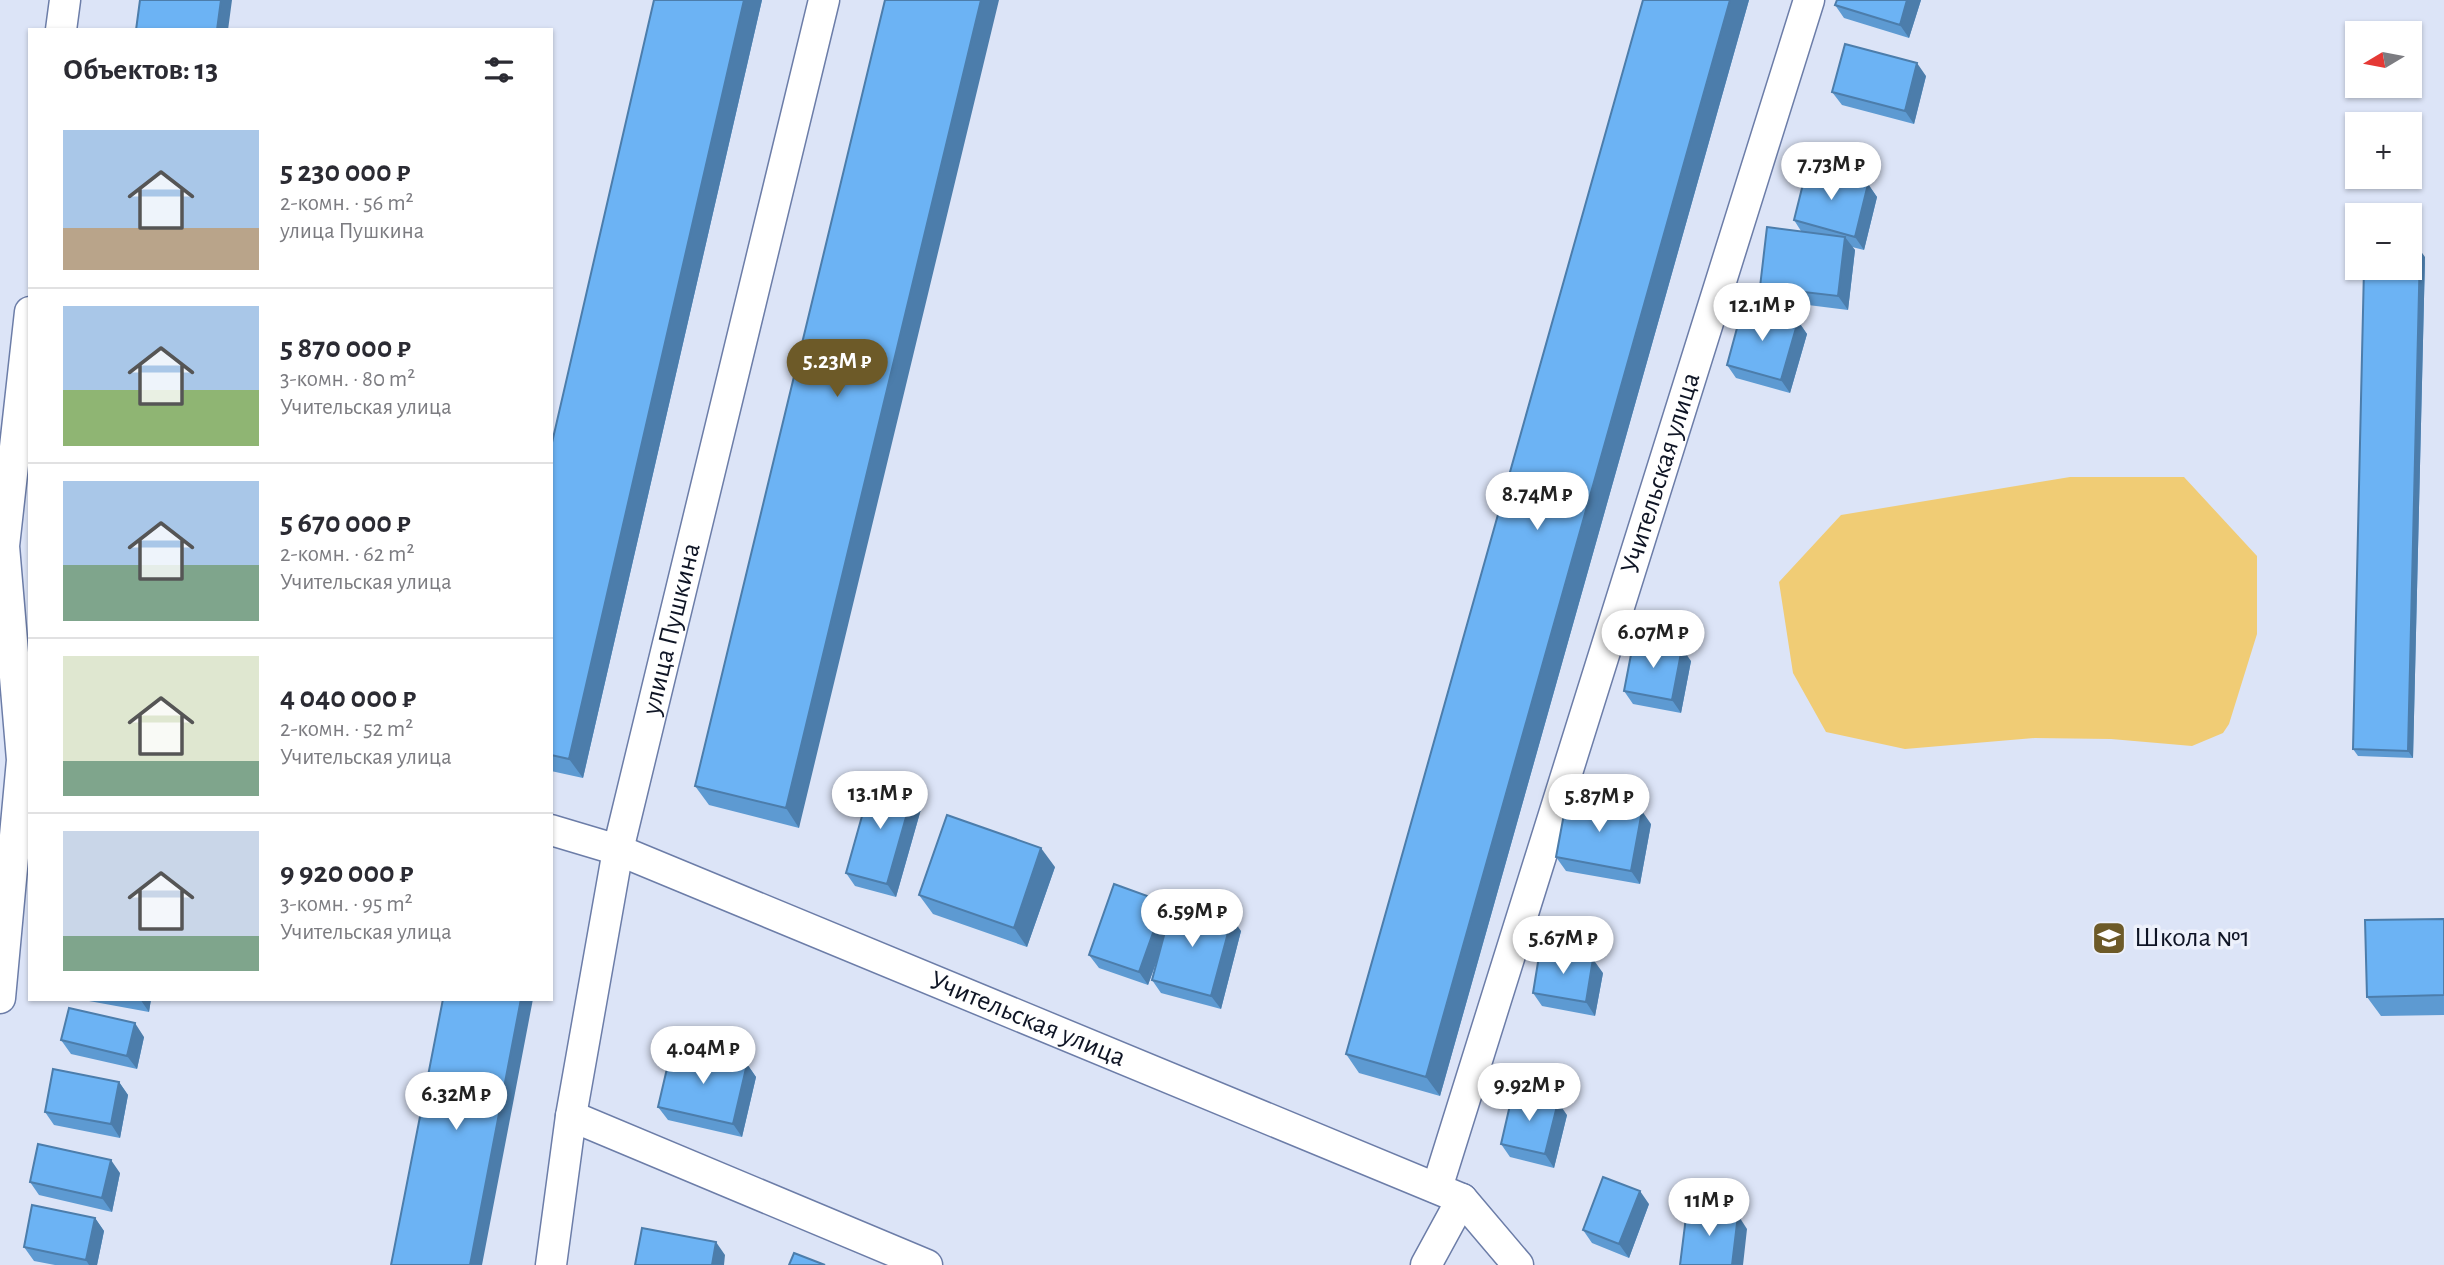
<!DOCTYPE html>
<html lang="ru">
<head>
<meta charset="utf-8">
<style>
  :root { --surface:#fff; --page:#f2f2f3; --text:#2b2b33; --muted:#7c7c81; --line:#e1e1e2; --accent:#6d5a28 }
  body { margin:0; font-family:"Alegreya Sans",sans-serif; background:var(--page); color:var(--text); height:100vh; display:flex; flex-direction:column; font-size:26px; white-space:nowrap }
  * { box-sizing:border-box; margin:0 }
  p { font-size:23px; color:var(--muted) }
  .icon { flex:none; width:38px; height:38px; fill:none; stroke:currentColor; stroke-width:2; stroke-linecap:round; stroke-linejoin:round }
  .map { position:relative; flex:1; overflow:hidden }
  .panel { position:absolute; left:28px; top:28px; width:525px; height:973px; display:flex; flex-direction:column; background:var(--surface); border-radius:0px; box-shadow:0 2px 5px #0004 }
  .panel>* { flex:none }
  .needle { width:46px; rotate:260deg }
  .controls { position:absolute; left:2345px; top:21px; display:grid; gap:14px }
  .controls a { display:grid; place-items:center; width:77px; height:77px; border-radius:0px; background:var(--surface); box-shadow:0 2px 5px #0004; font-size:35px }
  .price { position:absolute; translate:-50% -60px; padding:0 16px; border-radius:24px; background:#fff; color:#222; font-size:23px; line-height:46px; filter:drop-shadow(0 2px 4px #0008) }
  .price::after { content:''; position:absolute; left:50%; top:42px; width:21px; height:16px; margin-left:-10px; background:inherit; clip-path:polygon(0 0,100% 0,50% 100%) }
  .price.selected { background:var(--accent); color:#fff }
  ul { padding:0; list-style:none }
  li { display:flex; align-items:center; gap:21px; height:175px; padding:0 35px }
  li+li { border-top:2px solid var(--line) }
  li span { display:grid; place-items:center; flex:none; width:196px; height:140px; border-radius:0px; color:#555 }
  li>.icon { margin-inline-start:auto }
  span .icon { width:84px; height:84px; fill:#fffc; stroke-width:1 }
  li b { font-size:30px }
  h2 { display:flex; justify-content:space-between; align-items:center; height:84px; padding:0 35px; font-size:30px }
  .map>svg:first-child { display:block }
  .green { fill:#f0cc75 }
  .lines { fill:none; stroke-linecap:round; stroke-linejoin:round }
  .minor-casing { stroke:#6c7da8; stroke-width:33 }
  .minor { stroke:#fff; stroke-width:30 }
  .wall { fill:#5d9ad2 }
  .shaded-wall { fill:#4c7dab }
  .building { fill:#6cb3f4; stroke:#4c7dab; stroke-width:2 }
  .labels { text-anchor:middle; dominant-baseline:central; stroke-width:7; stroke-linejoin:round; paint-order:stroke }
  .street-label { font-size:28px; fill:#0f1525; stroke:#edf1fb }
  .poi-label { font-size:28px; fill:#0f1525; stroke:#edf1fb; text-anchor:start }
</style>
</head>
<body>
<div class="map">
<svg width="2444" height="1265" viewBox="0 0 2444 1265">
  <rect width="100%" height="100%" fill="#dce4f7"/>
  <!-- green -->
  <path class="green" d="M2070,477H2184L2257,556V634L2229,724L2223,733L2192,746L2111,739L2035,738L1905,749L1826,732L1793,673L1779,582L1841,515Z"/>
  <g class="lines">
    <!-- minor casing -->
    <g class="minor-casing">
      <g id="minor">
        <path d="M61,30L65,0"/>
        <path id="s1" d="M551,830L618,850L1462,1199L1518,1265"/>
        <path d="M0,998L22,760L4,546L30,312"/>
        <path d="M571,1116L927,1265"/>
        <path id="s2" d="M1437,1188L1809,0"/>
        <path id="s3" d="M551,1265L571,1116L618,850L824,0"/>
        <path d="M1426,1265L1462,1199"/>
      </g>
    </g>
    <!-- minor -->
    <use href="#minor" class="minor"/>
  </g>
  <!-- wall -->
  <path class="wall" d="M654,0H762L583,778L551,771V447Z
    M885,0L799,828L709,805L695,786Z
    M1643,0H1749L1440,1096L1359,1073L1346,1054Z
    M1921,0L1909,38L1844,18L1835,5Z
    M1926,76L1914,124L1842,105L1832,92Z
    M1868,184L1877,197L1864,250L1852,247L1855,250L1848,310L1769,300L1760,287L1801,231L1794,220Z
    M2425,257L2413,758L2358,756L2353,749Z
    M1798,321L1807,334L1790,393L1736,378L1727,365Z
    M1691,661L1681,713L1633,704L1624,691Z
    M923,802L896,897L855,886L846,873Z
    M1651,824L1640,884L1566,871L1556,857Z
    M1055,867L1027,947L933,914L919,895Z
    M1170,911L1241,931L1221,1009L1161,993L1152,980L1158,958L1148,985L1099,968L1089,955Z
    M2444,919V1015L2381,1016L2367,997Z
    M1603,973L1595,1016L1542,1006L1533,993Z
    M88,999H151L149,1012L89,1001Z
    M144,1037L137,1069L71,1054L61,1040Z
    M747,1064L756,1077L742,1137L668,1120L658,1107Z
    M119,1082L128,1095L120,1138L54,1125L45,1112Z
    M1567,1115L1554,1168L1510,1157L1501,1144Z
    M120,1173L112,1212L39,1195L30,1182Z
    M1649,1204L1629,1258L1592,1243L1583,1230Z
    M95,1218L104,1231L97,1265H55L34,1261L24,1247Z"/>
  <!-- shaded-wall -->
  <path class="shaded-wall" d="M221,0H232L228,30H217Z
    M744,0H762L583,778L569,759Z
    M981,0H999L799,828L786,808Z
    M1730,0H1749L1440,1096L1426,1077Z
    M1907,0H1921L1909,38L1900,25Z
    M1917,63L1926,76L1914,124L1905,111Z
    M1868,184L1877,197L1864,250L1855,237Z
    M1845,237L1855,250L1848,310L1838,296Z
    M2420,250L2425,257L2413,758L2408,751Z
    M1798,321L1807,334L1790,393L1781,380Z
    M1682,648L1691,661L1681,713L1672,700Z
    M914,789L923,802L896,897L887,884Z
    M1642,811L1651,824L1640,884L1631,871Z
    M1041,848L1055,867L1027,947L1014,928Z
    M1164,902L1173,915L1148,985L1139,972Z
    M1232,918L1241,931L1221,1009L1211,996Z
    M1593,959L1603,973L1595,1016L1586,1002Z
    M140,999H151L149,1012Z
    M521,999H533L482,1265H470Z
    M135,1023L144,1037L137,1069L127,1056Z
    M747,1064L756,1077L742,1137L733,1124Z
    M119,1082L128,1095L120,1138L111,1124Z
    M1558,1102L1567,1115L1554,1168L1545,1154Z
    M111,1160L120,1173L112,1212L102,1198Z
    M1640,1191L1649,1204L1629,1258L1619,1244Z
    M1738,1215L1747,1229L1743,1265H1732Z
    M95,1218L104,1231L97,1265H89L86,1260Z
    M716,1242L725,1255L724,1265H712Z"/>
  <!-- building -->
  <path class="building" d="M140,0H221L217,30H136Z
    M654,0H744L569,759L551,755V447Z
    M885,0H981L786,808L695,786Z
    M1643,0H1730L1426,1077L1346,1054Z
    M1837,0H1907L1900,25L1835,5Z
    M1845,44L1917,63L1905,111L1832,92Z
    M1807,168L1868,184L1855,237L1794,220Z
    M1767,227L1845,237L1838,296L1760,287Z
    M2410,250H2420L2408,751L2353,749L2364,268H2410Z
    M1743,306L1798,321L1781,380L1727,365Z
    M1634,639L1682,648L1672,700L1624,691Z
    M873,777L914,789L887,884L846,873Z
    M1567,798L1642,811L1631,871L1556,857Z
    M947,815L1041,848L1014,928L919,895Z
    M1114,884L1164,902L1139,972L1089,955Z
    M1173,902L1232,918L1211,996L1152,980Z
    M2444,919V995L2367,997L2365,920Z
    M1540,950L1593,959L1586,1002L1533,993Z
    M443,999H521L470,1265H391Z
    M69,1008L135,1023L127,1056L61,1040Z
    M672,1047L747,1064L733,1124L658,1107Z
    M53,1069L119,1082L111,1124L45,1112Z
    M1513,1092L1558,1102L1545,1154L1501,1144Z
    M38,1144L111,1160L102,1198L30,1182Z
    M1603,1177L1640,1191L1619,1244L1583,1230Z
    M32,1205L95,1218L86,1260L24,1247Z
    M1687,1209L1738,1215L1732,1265H1680Z
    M642,1228L716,1242L712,1265H635Z
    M794,1253L825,1265H789Z"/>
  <!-- icons -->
  <defs>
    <g id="school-square" transform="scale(1.75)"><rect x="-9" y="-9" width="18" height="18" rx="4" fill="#6d5a28" stroke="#edf1fb"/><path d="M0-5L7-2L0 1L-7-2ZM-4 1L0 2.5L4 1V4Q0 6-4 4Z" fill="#fff"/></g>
  </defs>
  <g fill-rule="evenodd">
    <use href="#school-square" x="2109" y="938"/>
  </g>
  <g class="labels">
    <!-- street labels -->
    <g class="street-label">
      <text stroke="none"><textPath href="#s2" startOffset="749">Учительская улица</textPath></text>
      <text stroke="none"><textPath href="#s3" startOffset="648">улица Пушкина</textPath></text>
      <text stroke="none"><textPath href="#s1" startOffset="513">Учительская улица</textPath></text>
    </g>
    <!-- poi labels -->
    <g class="poi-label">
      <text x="2134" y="938">Школа №1</text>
    </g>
  </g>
</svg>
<div class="controls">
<a><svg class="needle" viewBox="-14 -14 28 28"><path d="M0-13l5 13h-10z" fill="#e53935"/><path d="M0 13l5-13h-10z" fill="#7c7c81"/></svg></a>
<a>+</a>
<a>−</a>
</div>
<b class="price" style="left:1831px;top:202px">7.73M ₽</b>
<b class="price" style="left:1762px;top:343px">12.1M ₽</b>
<b class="price selected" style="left:837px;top:399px">5.23M ₽</b>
<b class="price" style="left:1537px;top:532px">8.74M ₽</b>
<b class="price" style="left:1653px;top:670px">6.07M ₽</b>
<b class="price" style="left:880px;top:831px">13.1M ₽</b>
<b class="price" style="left:1599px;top:834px">5.87M ₽</b>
<b class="price" style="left:1192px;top:949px">6.59M ₽</b>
<b class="price" style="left:1563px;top:976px">5.67M ₽</b>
<b class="price" style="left:703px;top:1086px">4.04M ₽</b>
<b class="price" style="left:1529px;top:1123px">9.92M ₽</b>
<b class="price" style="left:456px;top:1132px">6.32M ₽</b>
<b class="price" style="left:1709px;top:1238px">11M ₽</b>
<section class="panel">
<h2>Объектов: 13<svg class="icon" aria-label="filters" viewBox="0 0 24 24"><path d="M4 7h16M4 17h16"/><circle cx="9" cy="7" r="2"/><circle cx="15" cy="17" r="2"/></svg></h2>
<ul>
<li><span style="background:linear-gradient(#a9c7e8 70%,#b9a48a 0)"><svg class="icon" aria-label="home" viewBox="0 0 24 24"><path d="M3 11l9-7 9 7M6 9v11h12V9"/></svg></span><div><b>5 230 000 ₽</b><p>2-комн. · 56 m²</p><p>улица Пушкина</p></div></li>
<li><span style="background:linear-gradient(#a9c7e8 60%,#8fb573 0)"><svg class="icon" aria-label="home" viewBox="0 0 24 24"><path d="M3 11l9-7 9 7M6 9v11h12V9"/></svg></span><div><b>5 870 000 ₽</b><p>3-комн. · 80 m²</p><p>Учительская улица</p></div></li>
<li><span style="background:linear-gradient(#a9c7e8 60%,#7fa58c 0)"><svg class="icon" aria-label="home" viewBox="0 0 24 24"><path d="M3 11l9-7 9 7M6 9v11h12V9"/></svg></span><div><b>5 670 000 ₽</b><p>2-комн. · 62 m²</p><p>Учительская улица</p></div></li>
<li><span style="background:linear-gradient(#dfe7d0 75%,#7fa58c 0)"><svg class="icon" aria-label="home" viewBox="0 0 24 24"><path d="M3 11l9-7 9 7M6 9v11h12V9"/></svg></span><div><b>4 040 000 ₽</b><p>2-комн. · 52 m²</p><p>Учительская улица</p></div></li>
<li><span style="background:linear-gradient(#c9d6e8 75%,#7fa58c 0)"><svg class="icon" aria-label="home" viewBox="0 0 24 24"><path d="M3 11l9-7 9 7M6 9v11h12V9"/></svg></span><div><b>9 920 000 ₽</b><p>3-комн. · 95 m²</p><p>Учительская улица</p></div></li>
</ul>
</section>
</div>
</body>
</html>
